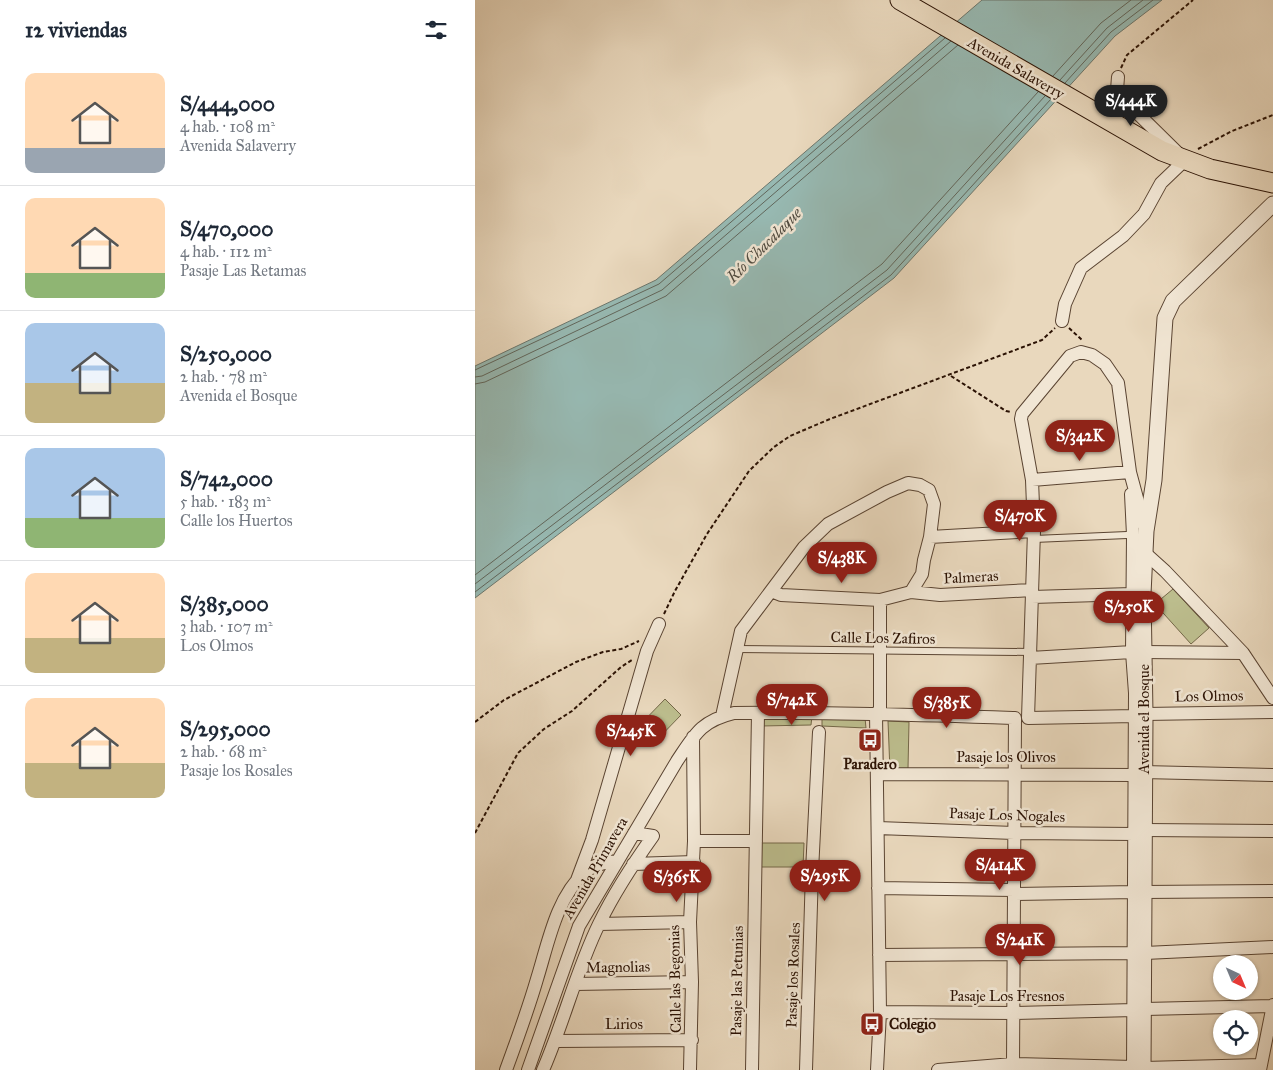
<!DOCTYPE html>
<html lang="es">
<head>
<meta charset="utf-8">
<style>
  :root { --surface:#fff; --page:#f6f6f7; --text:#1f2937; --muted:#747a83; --line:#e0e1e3; --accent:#8f2418 }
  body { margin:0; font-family:"IM FELL Great Primer",serif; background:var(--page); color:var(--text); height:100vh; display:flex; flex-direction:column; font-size:19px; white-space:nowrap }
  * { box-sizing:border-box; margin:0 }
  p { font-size:16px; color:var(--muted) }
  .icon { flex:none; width:28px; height:28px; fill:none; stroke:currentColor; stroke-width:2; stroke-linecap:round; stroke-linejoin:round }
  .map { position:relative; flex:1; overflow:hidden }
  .details { display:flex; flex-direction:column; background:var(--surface); width:475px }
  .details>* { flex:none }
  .needle { width:32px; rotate:136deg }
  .controls { position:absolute; left:738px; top:955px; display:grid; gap:10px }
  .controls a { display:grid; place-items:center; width:45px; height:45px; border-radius:50%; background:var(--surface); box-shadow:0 1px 4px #0004; font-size:25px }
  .price { position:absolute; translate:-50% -42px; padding:0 11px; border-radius:18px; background:var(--accent); color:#fff; font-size:16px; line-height:32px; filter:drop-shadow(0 1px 2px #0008) }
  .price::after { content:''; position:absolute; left:50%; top:30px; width:15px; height:11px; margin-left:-8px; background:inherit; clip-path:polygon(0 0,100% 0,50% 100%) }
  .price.selected { background:#222; color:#fff }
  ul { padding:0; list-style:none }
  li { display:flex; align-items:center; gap:15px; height:125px; padding:0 25px }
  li+li { border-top:1px solid var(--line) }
  li span { display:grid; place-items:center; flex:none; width:140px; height:100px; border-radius:10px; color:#555 }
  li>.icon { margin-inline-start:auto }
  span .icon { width:60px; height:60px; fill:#fffc; stroke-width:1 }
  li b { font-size:21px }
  h2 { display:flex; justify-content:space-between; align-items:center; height:60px; padding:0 25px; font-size:21px }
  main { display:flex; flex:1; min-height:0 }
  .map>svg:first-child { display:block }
  .green { fill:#bcbd8d; stroke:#746848 }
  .water { fill:#97b9b2; stroke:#6c766c }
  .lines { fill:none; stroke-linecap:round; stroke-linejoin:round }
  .shore { stroke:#61665b; stroke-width:1 }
  .service-casing { stroke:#5a4432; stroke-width:8 }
  .minor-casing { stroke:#5a4432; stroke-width:14 }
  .tertiary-casing { stroke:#5a4432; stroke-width:17 }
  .primary-casing { stroke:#2b1204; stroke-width:21 }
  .path { stroke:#2b1204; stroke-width:2; stroke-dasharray:4 2.5; stroke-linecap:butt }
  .service { stroke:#f1e6d4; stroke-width:6 }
  .minor { stroke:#f1e6d4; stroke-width:12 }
  .tertiary { stroke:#f1e6d4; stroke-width:15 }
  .primary { stroke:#e9d8bd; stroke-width:19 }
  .labels { text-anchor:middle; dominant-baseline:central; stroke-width:5; stroke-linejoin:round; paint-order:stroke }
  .street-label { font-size:15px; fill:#2b1204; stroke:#f1e6d4 }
  .poi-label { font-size:15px; font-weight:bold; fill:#2b1204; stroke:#f1e6d4 }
  .water-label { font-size:16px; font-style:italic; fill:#514c41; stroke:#f1e6d4 }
</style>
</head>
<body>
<main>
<section class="details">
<h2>12 viviendas<svg class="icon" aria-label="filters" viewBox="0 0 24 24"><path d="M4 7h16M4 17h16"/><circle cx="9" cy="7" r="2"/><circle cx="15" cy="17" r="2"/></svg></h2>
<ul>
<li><span style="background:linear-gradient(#ffd9b3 75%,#9aa5b1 0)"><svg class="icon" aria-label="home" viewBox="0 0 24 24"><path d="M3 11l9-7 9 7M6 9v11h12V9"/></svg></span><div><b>S/444,000</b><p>4 hab. · 108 m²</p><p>Avenida Salaverry</p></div></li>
<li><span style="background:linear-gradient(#ffd9b3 75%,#8fb573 0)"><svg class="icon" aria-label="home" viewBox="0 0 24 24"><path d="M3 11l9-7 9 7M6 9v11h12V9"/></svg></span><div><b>S/470,000</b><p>4 hab. · 112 m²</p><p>Pasaje Las Retamas</p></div></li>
<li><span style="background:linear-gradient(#a9c7e8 60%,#c2b280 0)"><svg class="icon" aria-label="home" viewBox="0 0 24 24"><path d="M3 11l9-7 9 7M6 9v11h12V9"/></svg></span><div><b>S/250,000</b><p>2 hab. · 78 m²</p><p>Avenida el Bosque</p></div></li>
<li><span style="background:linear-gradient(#a9c7e8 70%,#8fb573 0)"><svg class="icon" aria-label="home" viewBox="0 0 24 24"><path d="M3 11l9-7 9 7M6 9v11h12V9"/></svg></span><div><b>S/742,000</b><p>5 hab. · 183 m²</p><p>Calle los Huertos</p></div></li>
<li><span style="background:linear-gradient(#ffd9b3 65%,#c2b280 0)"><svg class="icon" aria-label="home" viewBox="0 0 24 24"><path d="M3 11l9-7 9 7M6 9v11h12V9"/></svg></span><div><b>S/385,000</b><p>3 hab. · 107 m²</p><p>Los Olmos</p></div></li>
<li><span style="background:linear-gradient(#ffd9b3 65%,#c2b280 0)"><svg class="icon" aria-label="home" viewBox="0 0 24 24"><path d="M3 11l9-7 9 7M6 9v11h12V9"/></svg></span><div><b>S/295,000</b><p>2 hab. · 68 m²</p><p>Pasaje los Rosales</p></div></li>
</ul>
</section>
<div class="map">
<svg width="798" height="1070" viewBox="0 0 798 1070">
  <rect width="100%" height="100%" fill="#e9d8bd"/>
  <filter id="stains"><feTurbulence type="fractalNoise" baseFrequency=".004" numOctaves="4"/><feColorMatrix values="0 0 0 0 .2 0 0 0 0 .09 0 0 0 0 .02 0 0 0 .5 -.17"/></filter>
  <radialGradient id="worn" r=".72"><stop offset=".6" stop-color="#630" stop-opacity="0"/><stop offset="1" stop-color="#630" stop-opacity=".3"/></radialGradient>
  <!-- green -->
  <path class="green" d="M698,589L734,628L716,644L680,604Z
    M190,699L206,715L176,746L160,730Z
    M337,716L336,725L286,726L288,717Z
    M347,717L390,718L391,728L347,726Z
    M413,721L434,722L433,769L415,771Z
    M284,843H329L328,867H284Z"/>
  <!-- water -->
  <path class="water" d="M507,0H687L640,36L419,278L0,598V366L181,280Z"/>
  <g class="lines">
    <!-- shore -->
    <path class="shore" d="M578,76L626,23L656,0
      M585,80L632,28L668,0
      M590,83L636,32L678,0
      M0,370L184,284L470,38
      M0,377L7,376L187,290L476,41
      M0,384L10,382L191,296L483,45
      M0,575L407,264L563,92
      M0,584L412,270L570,96
      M0,592L416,275L576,99"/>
    <!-- service casing -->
    <g class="service-casing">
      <path id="service" d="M559,539L652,535
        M261,649L555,652"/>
    </g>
    <!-- minor casing -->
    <g class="minor-casing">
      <path id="minor" d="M587,321L590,304L606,268L648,236L669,214L686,183L710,160L648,99L642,90L643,77
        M557,480L655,472
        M656,494L658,535L657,652L660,693
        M455,537L559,531
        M670,553L690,571L768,653L798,698
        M296,591L306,595L405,600L436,592L465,595L557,590
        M557,597L657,594
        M669,652L768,653
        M555,658L657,652
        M401,713L405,1012L402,1070
        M405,713V600
        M670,714L798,712
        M247,716L266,631L329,547L353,524L412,492L433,483L445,485L454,490L459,504L455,537L449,560L447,574L436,592
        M660,716L553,718L559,531L557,480L546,419L547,414L595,356L606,352L617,355L630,364L643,383L655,472L670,528
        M668,772L798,775
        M402,774L660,775
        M403,828L539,833L660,834
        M669,830L798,831
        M219,841H281
        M158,864L219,862
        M102,880L117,840L172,651L184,624
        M403,888L539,890
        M668,892L798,891
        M539,894L660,892L661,884
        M124,924L215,922
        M670,953L798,947
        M404,955L659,953L661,945
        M100,984L217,982
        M670,1009L798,1006
        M405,1012L538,1013L659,1010
        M81,1041L217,1040
        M669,1068L786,1065
        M31,1070C42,1040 53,1010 62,979C73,944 81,898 110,872C119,864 131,862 142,861
        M53,1070L104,926L202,761C220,734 226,721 259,713C353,712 446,715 540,718L538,1064L537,1070
        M68,1070C89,1022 101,971 124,924C139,893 158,864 178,836L159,833
        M215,1070L217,982L215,922L219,841L218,737
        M277,1070L283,713
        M331,1070L337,871L344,732
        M463,1070L538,1064L658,1067
        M658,1070L660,693L670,694
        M785,1070L798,1005"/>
    </g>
    <!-- tertiary casing -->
    <g class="tertiary-casing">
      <path id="tertiary" d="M668,1070L670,714L668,594L671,531L679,480L690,318L698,301L798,204"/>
    </g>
    <!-- primary casing -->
    <g class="primary-casing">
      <path id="primary" d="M425,0L687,151L735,169L798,183"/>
    </g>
    <!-- path -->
    <path class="path" d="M646,68L652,55L718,0
      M723,149L757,131L798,115
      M594,328L607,340
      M476,376L531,411L536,412
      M189,614L200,591L232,534L274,471L299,447L315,436L355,419L567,340L580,328
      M0,722L29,700L101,662L128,652L146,649L164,641
      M0,833L43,753L69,729L97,711L146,667L157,660"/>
    <!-- service -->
    <use href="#service" class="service"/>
    <!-- minor -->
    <use href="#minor" class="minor"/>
    <!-- tertiary -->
    <use href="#tertiary" class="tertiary"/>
    <!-- primary -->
    <use href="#primary" class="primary"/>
  </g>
  <!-- icons -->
  <defs>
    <g id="bus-square" transform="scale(1.25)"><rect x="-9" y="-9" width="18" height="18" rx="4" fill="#8f2418" stroke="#f1e6d4"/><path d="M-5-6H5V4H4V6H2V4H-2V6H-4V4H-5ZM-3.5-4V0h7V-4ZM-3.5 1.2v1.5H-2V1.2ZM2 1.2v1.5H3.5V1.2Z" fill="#fff"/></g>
  </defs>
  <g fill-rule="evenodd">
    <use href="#bus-square" x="395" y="740"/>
    <use href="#bus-square" x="397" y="1024"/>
  </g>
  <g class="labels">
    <!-- street labels -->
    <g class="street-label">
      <text transform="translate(541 68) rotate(30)">Avenida Salaverry</text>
      <text transform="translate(496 577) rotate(-3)">Palmeras</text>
      <text transform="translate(408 638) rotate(1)">Calle Los Zafiros</text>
      <text transform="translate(734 696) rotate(-1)">Los Olmos</text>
      <text transform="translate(669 719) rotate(-90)">Avenida el Bosque</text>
      <text x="531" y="757">Pasaje los Olivos</text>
      <text transform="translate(532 815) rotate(2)">Pasaje Los Nogales</text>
      <text transform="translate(120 868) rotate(-60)">Avenida Primavera</text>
      <text transform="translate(143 967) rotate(-1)">Magnolias</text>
      <text transform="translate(318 975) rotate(-88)">Pasaje los Rosales</text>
      <text transform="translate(200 979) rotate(-91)">Calle las Begonias</text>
      <text transform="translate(262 981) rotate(-89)">Pasaje las Petunias</text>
      <text x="532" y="996">Pasaje Los Fresnos</text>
      <text x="149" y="1024">Lirios</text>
    </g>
    <!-- poi labels -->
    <g class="poi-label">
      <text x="395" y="764">Paradero</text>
      <text x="414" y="1024" text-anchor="start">Colegio</text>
    </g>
    <!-- water labels -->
    <g class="water-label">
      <text transform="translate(289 245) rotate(-45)">Río Chacalaque</text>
    </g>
  </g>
  <rect width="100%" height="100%" filter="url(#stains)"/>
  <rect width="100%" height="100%" fill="url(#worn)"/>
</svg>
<div class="controls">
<a><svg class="needle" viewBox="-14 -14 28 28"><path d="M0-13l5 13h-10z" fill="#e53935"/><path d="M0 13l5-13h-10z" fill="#747a83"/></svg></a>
<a><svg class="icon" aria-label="locate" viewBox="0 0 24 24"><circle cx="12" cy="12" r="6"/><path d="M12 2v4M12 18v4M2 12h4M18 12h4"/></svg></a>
</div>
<b class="price selected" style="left:656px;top:127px">S/444K</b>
<b class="price" style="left:605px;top:462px">S/342K</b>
<b class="price" style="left:545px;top:542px">S/470K</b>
<b class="price" style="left:367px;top:584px">S/438K</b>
<b class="price" style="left:654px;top:633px">S/250K</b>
<b class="price" style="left:317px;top:726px">S/742K</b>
<b class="price" style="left:472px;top:729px">S/385K</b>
<b class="price" style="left:156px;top:757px">S/245K</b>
<b class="price" style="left:525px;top:891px">S/414K</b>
<b class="price" style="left:350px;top:902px">S/295K</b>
<b class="price" style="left:202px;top:903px">S/365K</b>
<b class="price" style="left:545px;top:966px">S/241K</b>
</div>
</main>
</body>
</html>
